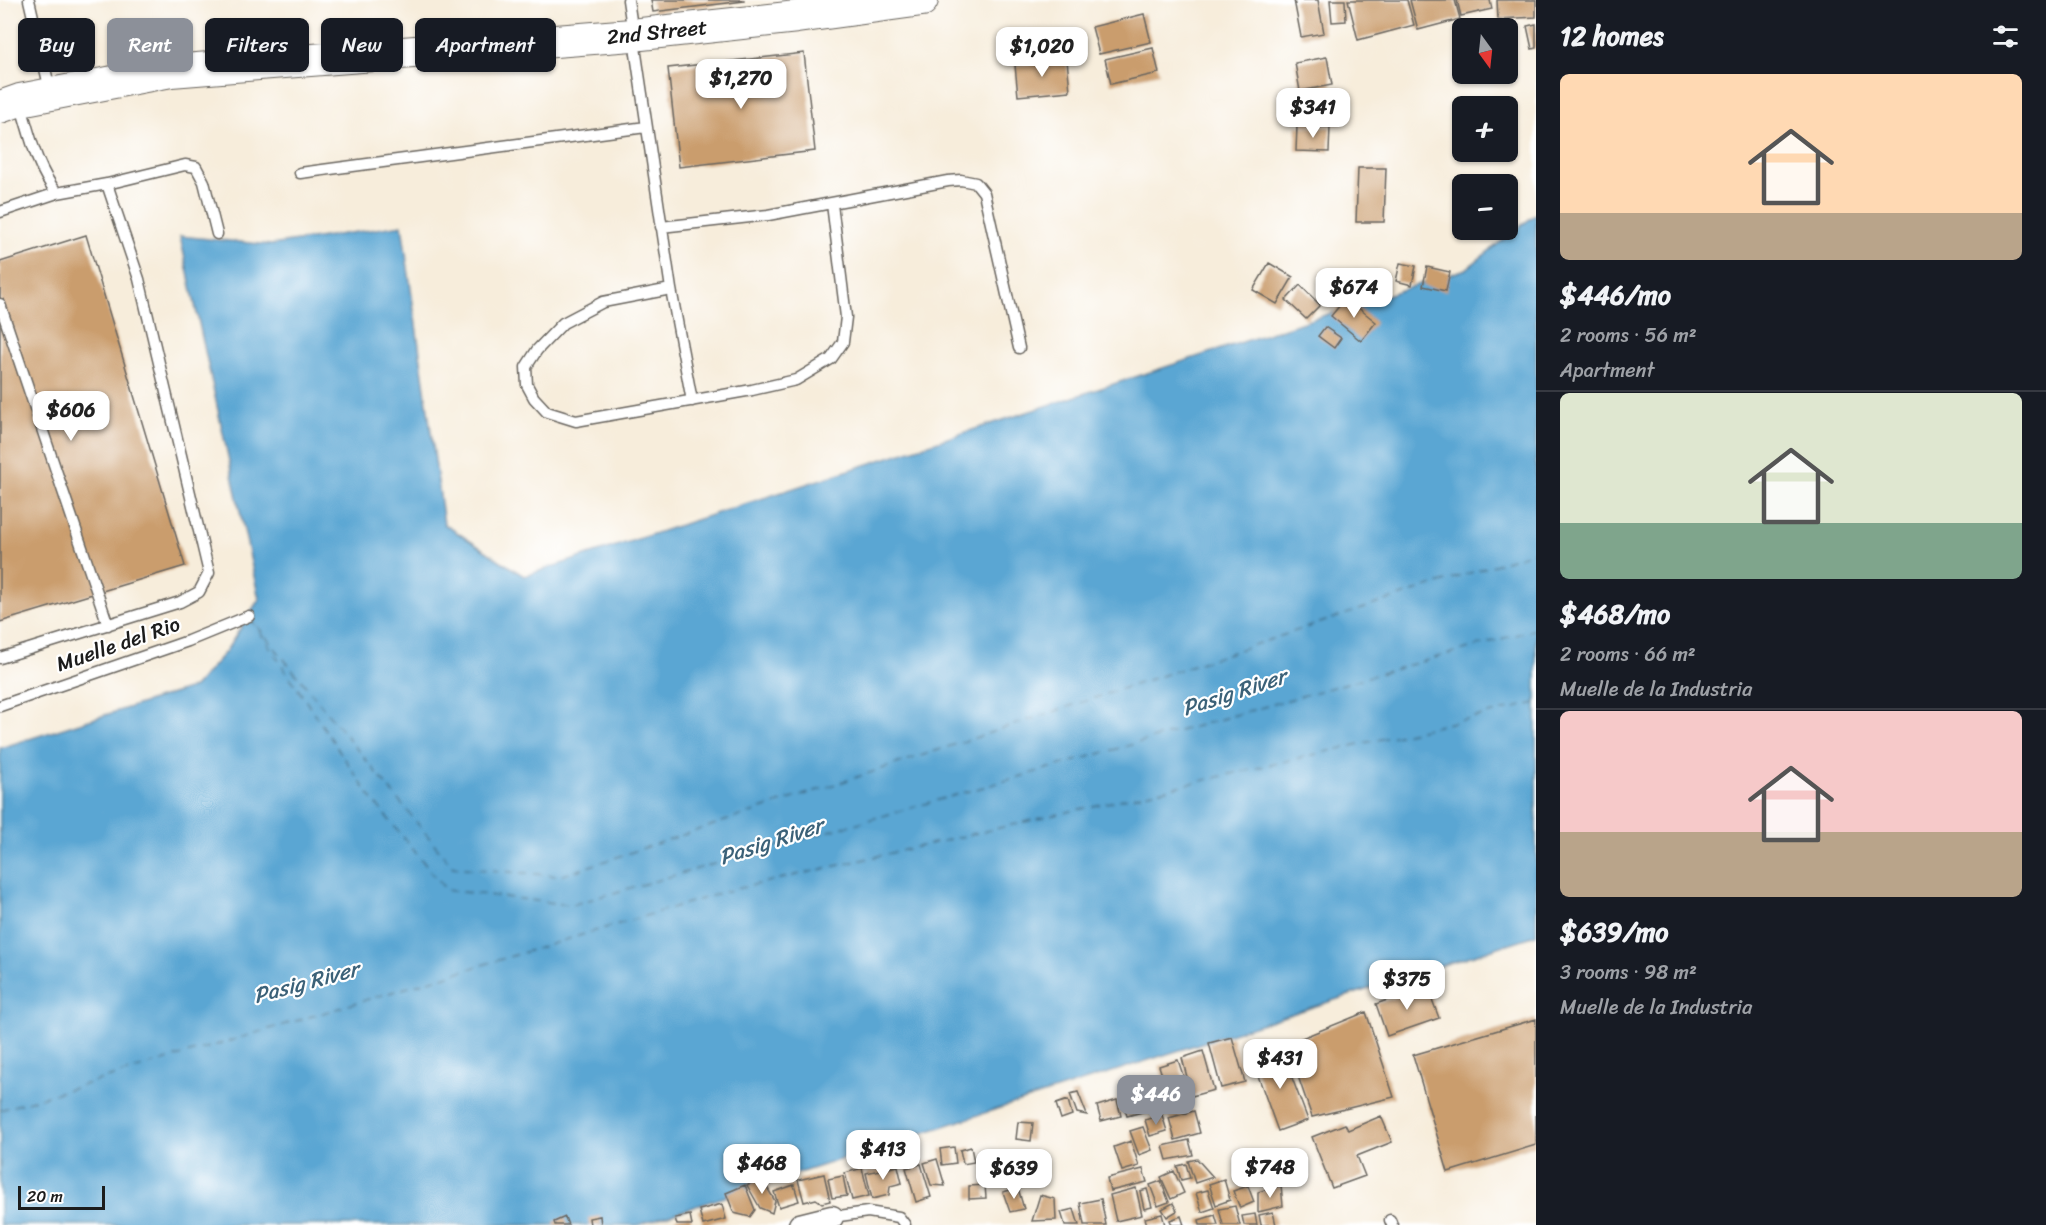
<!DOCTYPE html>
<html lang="en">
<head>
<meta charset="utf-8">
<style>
  :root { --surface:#171b24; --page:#20242c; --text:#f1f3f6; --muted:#9ea1a6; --line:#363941; --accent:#8c9099 }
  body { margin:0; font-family:Sriracha,sans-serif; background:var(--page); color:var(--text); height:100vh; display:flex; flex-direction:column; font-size:22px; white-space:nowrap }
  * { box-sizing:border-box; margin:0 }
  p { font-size:20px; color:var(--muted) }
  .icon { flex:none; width:33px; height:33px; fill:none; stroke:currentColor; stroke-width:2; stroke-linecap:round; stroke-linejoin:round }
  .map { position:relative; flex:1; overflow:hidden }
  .drawer { display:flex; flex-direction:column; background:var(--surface); width:510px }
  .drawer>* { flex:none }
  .top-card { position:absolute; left:18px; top:18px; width:570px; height:54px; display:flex; gap:12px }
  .needle { width:39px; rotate:165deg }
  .fabs { position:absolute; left:1452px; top:18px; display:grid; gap:12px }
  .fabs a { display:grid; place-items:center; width:66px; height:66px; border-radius:9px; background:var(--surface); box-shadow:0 2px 4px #0004; font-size:30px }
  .scale { position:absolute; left:18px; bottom:15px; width:87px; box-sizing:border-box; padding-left:6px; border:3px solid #1c1c1c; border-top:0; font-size:16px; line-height:21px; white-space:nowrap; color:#1c1c1c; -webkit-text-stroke:4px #fff; paint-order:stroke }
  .price { position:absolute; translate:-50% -51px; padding:0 14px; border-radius:12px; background:#fff; color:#222; font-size:20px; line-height:39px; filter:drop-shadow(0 2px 3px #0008) }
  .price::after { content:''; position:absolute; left:50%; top:36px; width:18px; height:14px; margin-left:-9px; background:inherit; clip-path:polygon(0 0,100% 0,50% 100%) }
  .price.selected { background:var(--accent); color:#fff }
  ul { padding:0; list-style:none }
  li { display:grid; align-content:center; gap:12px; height:318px; padding:0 24px }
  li+li { border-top:2px solid var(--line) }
  li span { display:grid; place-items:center; height:186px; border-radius:9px; color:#555 }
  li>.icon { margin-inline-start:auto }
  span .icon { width:108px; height:108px; fill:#fffc; stroke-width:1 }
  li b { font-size:26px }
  h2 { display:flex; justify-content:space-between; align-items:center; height:72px; padding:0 24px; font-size:26px }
  .pill { padding:0 21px; border-radius:9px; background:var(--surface); box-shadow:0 2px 4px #0004; font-size:21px; line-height:54px }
  .pill.selected { background:var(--accent); color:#fff }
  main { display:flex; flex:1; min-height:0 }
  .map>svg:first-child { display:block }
  .water { fill:#5aa6d3; stroke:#3b6178; stroke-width:1.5 }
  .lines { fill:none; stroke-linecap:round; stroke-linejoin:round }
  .ferry { stroke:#3b6178; stroke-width:1.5; stroke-dasharray:8 6; stroke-linecap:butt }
  .building { fill:#ca9d6d }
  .lane-casing { stroke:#69655f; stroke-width:13 }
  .street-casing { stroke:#69655f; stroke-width:25 }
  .secondary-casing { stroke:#69655f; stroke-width:34 }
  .lane { stroke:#fff; stroke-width:10 }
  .street { stroke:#fff; stroke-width:22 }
  .secondary { stroke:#fff; stroke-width:32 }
  .labels { text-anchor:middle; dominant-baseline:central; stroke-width:4.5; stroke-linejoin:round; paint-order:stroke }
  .street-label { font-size:21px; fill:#1c1c1c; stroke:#fff }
  .water-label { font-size:22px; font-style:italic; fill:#3b6178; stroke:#fff }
</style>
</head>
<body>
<main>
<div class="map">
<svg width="1536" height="1225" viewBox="0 0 1536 1225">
  <rect width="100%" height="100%" fill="#fff"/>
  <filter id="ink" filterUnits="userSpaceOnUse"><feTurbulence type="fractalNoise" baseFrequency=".0167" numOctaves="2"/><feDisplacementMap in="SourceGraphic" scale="12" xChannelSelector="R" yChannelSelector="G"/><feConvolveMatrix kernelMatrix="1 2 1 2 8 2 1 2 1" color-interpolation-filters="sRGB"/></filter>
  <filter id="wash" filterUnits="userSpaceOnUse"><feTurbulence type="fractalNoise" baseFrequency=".008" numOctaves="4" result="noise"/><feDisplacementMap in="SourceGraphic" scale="24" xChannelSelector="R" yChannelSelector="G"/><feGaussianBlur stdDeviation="1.35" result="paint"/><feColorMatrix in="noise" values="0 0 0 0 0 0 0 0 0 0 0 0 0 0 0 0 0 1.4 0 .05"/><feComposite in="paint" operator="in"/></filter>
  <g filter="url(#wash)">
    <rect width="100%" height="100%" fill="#f7eddb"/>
    <!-- water -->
    <path class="water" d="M1536,214V935L638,1225H0V748L194,687L226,651L259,599L180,236L271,245L402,225L444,524L524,576L1466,269Z"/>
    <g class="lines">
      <!-- ferry -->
      <path class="ferry" d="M251,619L369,795L446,890L571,905L1536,629
        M257,626L453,867L560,876L1536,551
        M0,1110L728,891L1536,703"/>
    </g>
    <g id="blocks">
      <!-- building -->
      <path class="building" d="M651,0H744V1L653,12Z
        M1294,0H1318L1324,33L1301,37Z
        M1330,0H1345L1346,21L1332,22Z
        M1348,0H1407L1414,25L1358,40Z
        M1410,0H1455L1460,19L1418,30Z
        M1457,0H1490L1492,9L1461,16Z
        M1497,0H1536V17L1498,19Z
        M1144,14L1151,42L1099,54L1092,27Z
        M1536,24V48L1532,49L1527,26Z
        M1153,48L1159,73L1111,84L1105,59Z
        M804,53L815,151L679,167L668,68Z
        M1327,57L1332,85L1300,91L1295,63Z
        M1067,60L1070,91L1018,96L1015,65Z
        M1340,95V124L1302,125V96Z
        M1297,126L1330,127L1329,152L1296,151Z
        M1358,168H1386L1384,222H1356Z
        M86,235L185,566L0,622V262Z
        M1269,263L1293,277L1277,304L1253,290Z
        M1400,263L1416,266L1412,285L1396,281Z
        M1427,267L1450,272L1446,291L1423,286Z
        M1300,285L1320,305L1306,319L1286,300Z
        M1346,298L1376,322L1361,341L1331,316Z
        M1325,327L1341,338L1334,348L1318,336Z
        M1427,986L1439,1018L1387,1036L1376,1004Z
        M1366,1012L1394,1097L1312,1117L1287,1044Z
        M1536,1019V1145L1448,1172L1413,1055Z
        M1232,1037L1245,1082L1221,1088L1209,1043Z
        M1281,1049L1308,1120L1278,1131L1252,1059Z
        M1203,1051L1214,1090L1192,1096L1182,1058Z
        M1178,1060L1191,1099L1172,1105L1159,1066Z
        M1078,1092L1087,1115L1077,1113L1070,1094Z
        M1161,1093L1165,1106L1127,1116L1123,1103Z
        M1068,1100L1072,1115L1061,1119L1056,1104Z
        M1117,1100L1121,1116L1101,1121L1097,1106Z
        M1194,1111L1200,1133L1175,1140L1169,1118Z
        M1162,1115L1167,1131L1150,1136L1145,1120Z
        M1381,1116L1392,1142L1357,1156L1365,1176L1332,1188L1312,1137L1345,1124L1348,1130Z
        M1018,1122L1033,1123L1031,1141L1016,1139Z
        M1143,1127L1152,1150L1139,1155L1130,1131Z
        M1189,1140L1193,1155L1167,1160L1163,1146Z
        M1131,1141L1139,1166L1122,1171L1114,1147Z
        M954,1147L956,1163L942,1165L940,1149Z
        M971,1147L974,1162L963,1164L960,1150Z
        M937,1159L945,1186L931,1185L924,1163Z
        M1197,1159L1213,1177L1195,1183L1188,1161Z
        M921,1164L931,1197L916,1202L906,1168Z
        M1186,1164L1190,1178L1181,1180L1177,1166Z
        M898,1166L902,1183L890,1186L889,1195L872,1199L866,1173Z
        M862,1168L869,1196L852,1200L845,1173Z
        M1143,1169L1147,1182L1110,1191L1107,1178Z
        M1174,1171L1184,1193L1171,1199L1161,1177Z
        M824,1174L830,1201L822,1203L816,1199L804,1202L798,1180Z
        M843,1176L847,1196L832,1198L828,1179Z
        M761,1177L775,1201L772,1213L760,1208L747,1185Z
        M1224,1179L1230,1200L1216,1205L1209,1184Z
        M1161,1181L1169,1202L1158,1206L1150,1185Z
        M745,1185L755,1210L750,1217L734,1213L726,1193Z
        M794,1185L799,1201L779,1207L774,1192Z
        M985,1185L986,1198L969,1199V1186Z
        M1281,1185L1283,1206L1258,1212V1192Z
        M1248,1186L1254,1202L1240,1208L1233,1191Z
        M1018,1188L1024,1209L1010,1212L1003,1192Z
        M1136,1188L1142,1215L1116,1221L1110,1195Z
        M1147,1189L1152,1207L1144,1209L1140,1191Z
        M1208,1190L1214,1208L1202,1212L1196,1193Z
        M1040,1195L1055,1199L1056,1220L1032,1221Z
        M1101,1199L1106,1225H1084L1080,1203Z
        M1173,1203L1177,1211L1167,1217L1162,1209Z
        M722,1204L726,1219L703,1225L699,1210Z
        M1235,1206L1240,1225H1223L1219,1209Z
        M1074,1209L1079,1225H1065L1061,1212Z
        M1273,1212L1276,1225H1261L1259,1215Z
        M1162,1214L1165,1225H1147L1145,1218Z
        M1255,1214L1257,1225H1244L1242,1216Z
        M690,1215L692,1225H677L675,1218Z
        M1215,1215L1218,1225H1200L1199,1220Z
        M600,1216L601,1225H590L589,1218Z
        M1181,1216L1184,1225H1172L1170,1220Z
        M565,1217L568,1225H555L554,1222Z"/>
    </g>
  </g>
  <g filter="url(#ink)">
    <use href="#blocks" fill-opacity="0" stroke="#69655f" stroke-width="1.5"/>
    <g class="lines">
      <!-- lane casing -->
      <g class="lane-casing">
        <path id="lane" d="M29,0L50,90
          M628,0L671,289L603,302L563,323L537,350L526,367L527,385L534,398L547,412L576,421L752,390L796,380L831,359L843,342L846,317L832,204
          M300,173L646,127
          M107,184L185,165L196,167L204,182L217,234
          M0,212L57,193
          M661,227L768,215L948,181L961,180L976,183L984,193L1019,348
          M671,289L692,401
          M0,304L108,625
          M0,658L180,602L199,592L209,573L139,279L107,184L57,193C36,167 30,135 20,103
          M0,706L188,641L249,616
          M832,1217L868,1212L899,1217L905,1225
          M1390,1220L1392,1225"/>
      </g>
      <!-- street casing -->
      <g class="street-casing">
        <path id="street" d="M800,1225L832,1217"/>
      </g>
      <!-- secondary casing -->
      <g class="secondary-casing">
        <path id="secondary" d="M0,107L20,100L171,71L632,35L797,17L922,0"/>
      </g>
      <!-- lane -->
      <use href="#lane" class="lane"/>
      <!-- street -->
      <use href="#street" class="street"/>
      <!-- secondary -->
      <use href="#secondary" class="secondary"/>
    </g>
  </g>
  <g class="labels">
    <!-- street labels -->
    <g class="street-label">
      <text transform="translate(657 32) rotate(-6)">2nd Street</text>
      <text transform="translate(118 644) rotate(-19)">Muelle del Rio</text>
    </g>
    <!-- water labels -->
    <g class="water-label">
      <text transform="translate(1234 692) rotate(-18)">Pasig River</text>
      <text transform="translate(771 841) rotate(-18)">Pasig River</text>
      <text transform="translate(306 982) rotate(-15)">Pasig River</text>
    </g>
  </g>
</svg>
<div class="fabs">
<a><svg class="needle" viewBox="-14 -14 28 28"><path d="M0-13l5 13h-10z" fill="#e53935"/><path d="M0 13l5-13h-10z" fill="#9ea1a6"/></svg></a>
<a>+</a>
<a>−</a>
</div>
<div class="scale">20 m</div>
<b class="price" style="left:1042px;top:78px">$1,020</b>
<b class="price" style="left:741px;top:110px">$1,270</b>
<b class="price" style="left:1313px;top:139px">$341</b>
<b class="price" style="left:1354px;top:319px">$674</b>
<b class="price" style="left:71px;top:442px">$606</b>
<b class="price" style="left:1407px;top:1011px">$375</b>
<b class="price" style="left:1280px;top:1090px">$431</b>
<b class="price selected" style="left:1156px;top:1126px">$446</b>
<b class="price" style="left:883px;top:1181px">$413</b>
<b class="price" style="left:762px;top:1195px">$468</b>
<b class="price" style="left:1270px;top:1199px">$748</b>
<b class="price" style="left:1014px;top:1200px">$639</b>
<div class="top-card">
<a class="pill">Buy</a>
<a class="pill selected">Rent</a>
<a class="pill">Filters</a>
<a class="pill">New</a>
<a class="pill">Apartment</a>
</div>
</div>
<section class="drawer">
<h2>12 homes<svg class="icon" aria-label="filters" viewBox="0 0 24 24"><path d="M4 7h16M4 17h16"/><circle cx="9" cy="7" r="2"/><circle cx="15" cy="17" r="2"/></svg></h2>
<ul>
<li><span style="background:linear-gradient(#ffd9b3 75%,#b9a48a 0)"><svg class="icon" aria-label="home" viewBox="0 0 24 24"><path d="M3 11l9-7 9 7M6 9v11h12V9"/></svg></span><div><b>$446/mo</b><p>2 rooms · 56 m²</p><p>Apartment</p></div></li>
<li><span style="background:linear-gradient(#dfe7d0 70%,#7fa58c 0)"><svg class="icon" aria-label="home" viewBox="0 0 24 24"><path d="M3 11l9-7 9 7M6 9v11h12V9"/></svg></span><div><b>$468/mo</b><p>2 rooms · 66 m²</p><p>Muelle de la Industria</p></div></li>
<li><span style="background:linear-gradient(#f6c9c9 65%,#b9a48a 0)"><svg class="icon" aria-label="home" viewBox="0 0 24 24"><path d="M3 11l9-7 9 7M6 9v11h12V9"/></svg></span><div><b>$639/mo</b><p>3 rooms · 98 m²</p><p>Muelle de la Industria</p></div></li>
</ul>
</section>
</main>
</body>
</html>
